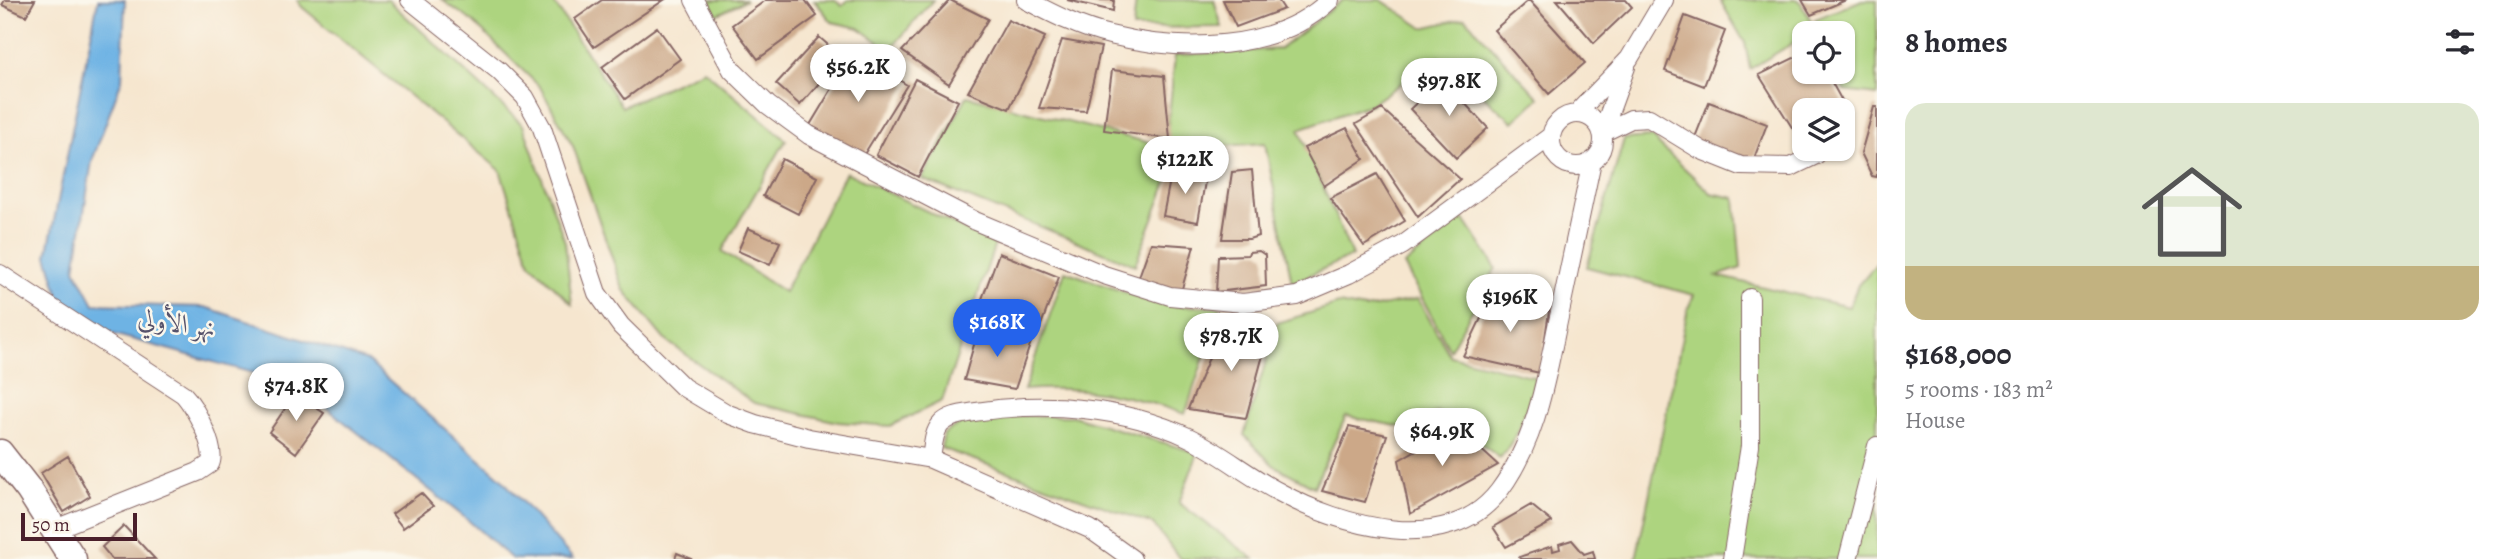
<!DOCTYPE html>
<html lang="en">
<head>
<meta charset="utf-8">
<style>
  :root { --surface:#fff; --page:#f2f2f3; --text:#2b2b33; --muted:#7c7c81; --accent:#2563eb }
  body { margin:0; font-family:Alegreya,Amiri,serif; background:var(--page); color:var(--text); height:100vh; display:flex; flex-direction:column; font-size:26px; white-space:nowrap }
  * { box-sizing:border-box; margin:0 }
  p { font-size:23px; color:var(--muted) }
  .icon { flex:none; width:38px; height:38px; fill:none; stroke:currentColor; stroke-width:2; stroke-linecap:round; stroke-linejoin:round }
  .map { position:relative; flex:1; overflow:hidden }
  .panel { display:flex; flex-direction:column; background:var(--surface); width:630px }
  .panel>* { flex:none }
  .tools { position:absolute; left:1792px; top:21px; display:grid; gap:14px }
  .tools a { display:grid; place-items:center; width:63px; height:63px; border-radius:14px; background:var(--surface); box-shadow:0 2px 5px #0004; font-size:35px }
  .scale { position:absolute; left:21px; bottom:18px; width:116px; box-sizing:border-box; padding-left:7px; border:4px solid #4a1f2b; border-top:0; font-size:19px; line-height:24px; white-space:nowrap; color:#4a1f2b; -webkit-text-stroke:5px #fbf7ec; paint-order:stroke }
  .price { position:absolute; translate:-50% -60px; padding:0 16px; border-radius:24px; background:#fff; color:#222; font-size:23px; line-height:46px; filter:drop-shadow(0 2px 4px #0008) }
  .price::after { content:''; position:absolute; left:50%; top:42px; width:21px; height:16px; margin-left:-10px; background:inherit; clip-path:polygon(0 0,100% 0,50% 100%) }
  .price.current { background:var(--accent); color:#fff }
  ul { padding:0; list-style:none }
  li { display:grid; align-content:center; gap:14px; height:371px; padding:0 28px }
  li span { display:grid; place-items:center; height:217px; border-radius:21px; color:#555 }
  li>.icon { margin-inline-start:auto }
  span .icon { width:126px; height:126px; fill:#fffc; stroke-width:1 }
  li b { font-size:30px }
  h2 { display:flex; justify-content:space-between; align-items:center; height:84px; padding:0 28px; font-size:30px }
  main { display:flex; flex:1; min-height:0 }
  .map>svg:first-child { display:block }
  .green { fill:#add47f; stroke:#7c7a55; stroke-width:2 }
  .water { fill:#6eb3e4; stroke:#5c6988; stroke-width:2 }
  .building { fill:#cca888 }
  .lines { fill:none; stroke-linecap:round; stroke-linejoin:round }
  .minor-casing { stroke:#866564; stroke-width:20 }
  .secondary-casing { stroke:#866564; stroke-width:29 }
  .minor { stroke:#fff; stroke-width:18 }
  .secondary { stroke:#fff; stroke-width:26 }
  .labels { text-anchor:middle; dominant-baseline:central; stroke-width:5; stroke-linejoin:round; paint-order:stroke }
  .water-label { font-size:26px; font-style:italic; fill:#57536c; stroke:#fbf7ec }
</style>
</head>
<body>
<main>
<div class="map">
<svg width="1877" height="559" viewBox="0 0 1877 559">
  <rect width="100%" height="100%" fill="#fbf7ec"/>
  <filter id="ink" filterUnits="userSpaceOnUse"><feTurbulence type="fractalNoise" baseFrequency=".0143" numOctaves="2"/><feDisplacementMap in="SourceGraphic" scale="14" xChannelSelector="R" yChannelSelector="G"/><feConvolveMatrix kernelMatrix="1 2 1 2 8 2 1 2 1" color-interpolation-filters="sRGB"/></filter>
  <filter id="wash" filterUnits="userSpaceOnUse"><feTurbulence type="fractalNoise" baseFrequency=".00686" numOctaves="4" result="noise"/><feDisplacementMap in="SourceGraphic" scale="28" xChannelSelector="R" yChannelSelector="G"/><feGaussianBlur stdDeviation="1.57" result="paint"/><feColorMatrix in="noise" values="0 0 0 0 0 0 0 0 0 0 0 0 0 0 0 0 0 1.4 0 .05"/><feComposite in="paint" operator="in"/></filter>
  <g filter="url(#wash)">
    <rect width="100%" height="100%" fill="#f6e6cf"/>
    <!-- green -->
    <path class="green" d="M297,0H388L523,125L565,242L572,304L530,263L500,170L302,7Z
      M442,0H552L622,107L704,70L786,140L722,251L784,292L846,172L995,244L942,401L890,426L838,422L754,403L664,339L623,289L573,146L540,87L472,21Z
      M710,0H746L717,15Z
      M814,0H835L842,6L848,0H933L890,50L859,28L832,22Z
      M1136,0H1214L1222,27L1133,28Z
      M1343,0H1381L1423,28L1465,18L1539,98L1513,122L1439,57L1371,104L1299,129L1352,256L1292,283L1265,143L1180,149L1135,265L922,179L967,96L1166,147L1175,55L1280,49Z
      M1720,0H1799L1816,29L1750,69L1745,43Z
      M1862,0H1877V95L1844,91L1837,72H1843V33H1821L1815,19Z
      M1651,137L1711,193L1735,198L1741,268L1717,276L1849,307L1858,285L1877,263V559H1636L1688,308L1694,295L1587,267L1624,139Z
      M1463,218L1496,268L1450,350L1404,265Z
      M1065,271L1147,300L1174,306L1221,307L1185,414C1132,395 1081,385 1024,390Z
      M1418,299L1450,356L1535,377C1530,405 1518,437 1500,458L1438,412L1401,427L1346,416L1314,487L1273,465L1244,435L1277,323L1339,304L1365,309Z
      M1073,416L1198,453L1179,503L1254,559H1180L1153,524L941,448L944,434C971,410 1037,417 1073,416Z"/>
    <!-- water -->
    <path class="water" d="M98,0H125L122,79L92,161L75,269L94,304L205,307L367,361L501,478L573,559H512L469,521L299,386L106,332L64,312L47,256Z"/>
    <g id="blocks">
      <!-- building -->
      <path class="building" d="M5,0H35L26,16L2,5Z
        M602,0H664L594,47L575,19Z
        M766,0H805L817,16L758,59L732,25Z
        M950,0L988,19L949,84L902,51Z
        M1067,0H1114L1113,11Z
        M1223,0H1278L1284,9L1236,27Z
        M1529,0L1585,63L1549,94L1494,30Z
        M1557,0H1626L1632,7L1594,43Z
        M1802,0H1846L1811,15Z
        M1685,16L1725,31L1704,86L1665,71Z
        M1008,20L1045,37L1009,109L968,92Z
        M657,27L680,59L625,99L602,67Z
        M819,37L842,57L800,105L776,84Z
        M1062,40L1101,47L1086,111L1039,108Z
        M854,52L907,85L863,156L810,125Z
        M1804,53V72H1826L1842,101L1826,110H1804V123L1793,129L1759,75Z
        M1112,70L1164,76L1170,139L1104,130Z
        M915,79L958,101L918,177L876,155Z
        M1442,79L1488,128L1456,158L1410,109Z
        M1709,102L1767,124L1753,161L1694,140Z
        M1874,107H1877V177L1872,176L1861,153Z
        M1382,109L1460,179L1418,217L1356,124Z
        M1347,128L1364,159L1324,186L1304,148Z
        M782,159L817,177L798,214L763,196Z
        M1172,169L1206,176L1198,222L1163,216Z
        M1252,170L1258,236L1249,239H1222L1232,172Z
        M1377,174L1405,221L1364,246L1330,198Z
        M748,228L780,242L770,265L738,251Z
        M1151,243L1194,246L1181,292L1136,285Z
        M1259,251L1265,255L1266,286L1216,292L1218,256L1248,255L1249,252Z
        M999,253L1059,277L1038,333L975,318Z
        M1494,291L1549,311L1540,373L1463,356Z
        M979,327L1031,342L1015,389L964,380Z
        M1221,328L1270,329L1246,418L1188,409Z
        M295,394L324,413L296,453L269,432Z
        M1349,427L1387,435L1365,502L1322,491Z
        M1456,427L1498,465L1410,514L1399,460Z
        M68,456L90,496L64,512L41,473Z
        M421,493L433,506L403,528L392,514Z
        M1531,505L1552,522L1506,547L1493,527Z
        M124,526L155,559H112L102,547Z
        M1572,540L1584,554L1593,551L1595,559H1520L1519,557L1552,546L1553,551L1560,549L1559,544Z
        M677,553L692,559H675Z"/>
    </g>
  </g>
  <g filter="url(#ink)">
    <use href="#blocks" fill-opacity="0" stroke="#866564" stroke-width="2"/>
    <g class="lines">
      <!-- minor casing -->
      <g class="minor-casing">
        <path id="minor" d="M410,0L499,71L525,97L542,128L597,293L621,326L683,387L728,414L755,424L809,438L931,459L1090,529L1132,559
          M694,0L732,70L768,105L809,135L975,221L1104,275L1170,296L1243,303L1297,296L1349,274L1403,245L1551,136
          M1026,0C1053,14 1080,28 1110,35C1179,52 1275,53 1330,0
          M1576,114L1629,59L1664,0
          M1551 140a26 26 0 1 1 52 0a26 26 0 1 1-52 0Z
          M1602,133L1631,119L1649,118L1701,150L1741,166L1791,167L1816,155
          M1602,133L1626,67
          M0,274L183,394C194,405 218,450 210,464L198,472L55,529
          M931,459C933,448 933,432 941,424C949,415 964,414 975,412C1044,401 1124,407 1188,437C1220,452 1248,476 1279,492C1340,526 1448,558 1499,491C1537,440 1546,378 1559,317C1570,265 1581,213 1592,161
          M1732,559L1750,446V298
          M1848,559L1877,446"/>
      </g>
      <!-- secondary casing -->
      <g class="secondary-casing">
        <path id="secondary" d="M0,453L29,490L73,559"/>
      </g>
      <!-- minor -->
      <use href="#minor" class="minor"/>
      <!-- secondary -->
      <use href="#secondary" class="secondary"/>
    </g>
  </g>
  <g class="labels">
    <!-- water labels -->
    <g class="water-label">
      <text transform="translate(177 323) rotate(8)">نهر الأولي</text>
    </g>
  </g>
</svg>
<div class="tools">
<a><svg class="icon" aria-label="locate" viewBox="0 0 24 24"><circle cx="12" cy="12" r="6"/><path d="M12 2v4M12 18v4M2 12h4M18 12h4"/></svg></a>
<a><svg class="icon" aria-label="layers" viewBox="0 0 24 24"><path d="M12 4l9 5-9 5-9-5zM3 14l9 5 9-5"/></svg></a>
</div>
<div class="scale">50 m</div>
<b class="price" style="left:858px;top:104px">$56.2K</b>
<b class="price" style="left:1449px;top:118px">$97.8K</b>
<b class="price" style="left:1185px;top:196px">$122K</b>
<b class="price" style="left:1510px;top:334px">$196K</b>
<b class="price current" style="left:997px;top:359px">$168K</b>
<b class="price" style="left:1231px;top:373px">$78.7K</b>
<b class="price" style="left:296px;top:423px">$74.8K</b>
<b class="price" style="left:1442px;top:468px">$64.9K</b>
</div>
<section class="panel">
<h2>8 homes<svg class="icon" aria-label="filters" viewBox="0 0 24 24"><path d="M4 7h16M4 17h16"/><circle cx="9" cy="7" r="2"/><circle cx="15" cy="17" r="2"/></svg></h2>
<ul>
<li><span style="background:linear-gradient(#dfe7d0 75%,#c2b280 0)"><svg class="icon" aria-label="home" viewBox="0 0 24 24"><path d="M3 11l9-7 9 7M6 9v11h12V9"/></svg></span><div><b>$168,000</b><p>5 rooms · 183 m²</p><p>House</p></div></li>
</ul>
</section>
</main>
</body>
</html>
